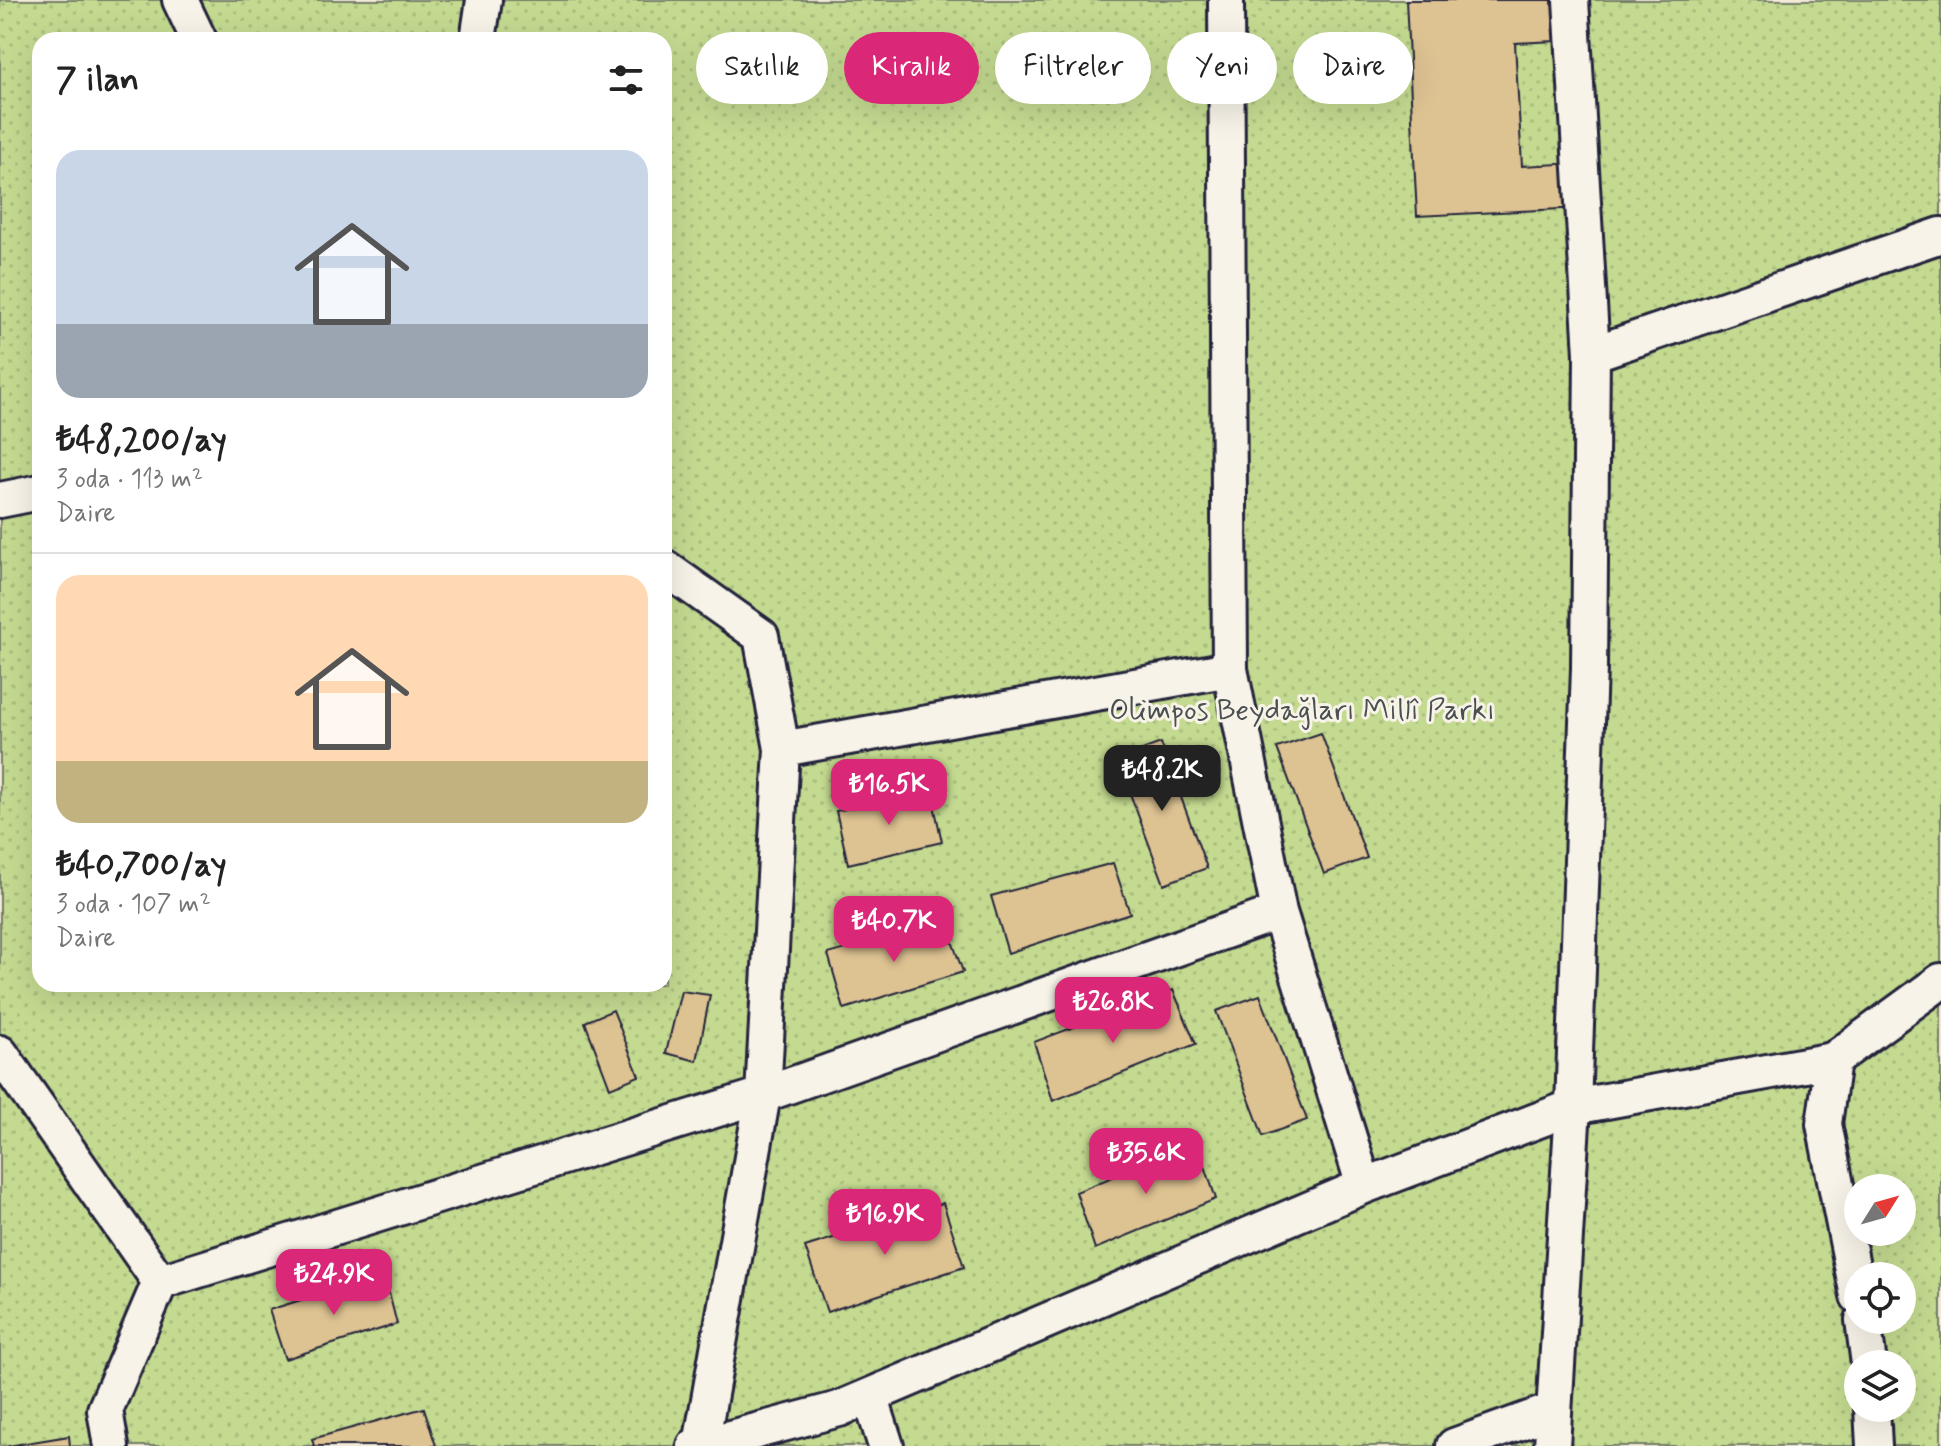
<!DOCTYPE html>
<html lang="tr">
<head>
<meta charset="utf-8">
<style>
  :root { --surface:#fff; --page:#f2f2f2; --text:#222; --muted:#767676; --line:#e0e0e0; --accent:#db2777 }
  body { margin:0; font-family:Mynerve,sans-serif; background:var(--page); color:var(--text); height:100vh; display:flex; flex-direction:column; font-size:30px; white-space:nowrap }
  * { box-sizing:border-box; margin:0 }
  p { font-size:26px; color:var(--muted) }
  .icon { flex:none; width:44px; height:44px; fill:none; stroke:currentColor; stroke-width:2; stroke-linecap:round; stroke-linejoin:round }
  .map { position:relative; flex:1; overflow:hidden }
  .sheet { position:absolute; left:32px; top:32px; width:640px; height:960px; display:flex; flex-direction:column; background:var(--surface); border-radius:24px; box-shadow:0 8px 32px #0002 }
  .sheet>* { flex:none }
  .banner { position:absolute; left:696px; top:32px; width:760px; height:72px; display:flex; gap:16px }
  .needle { width:52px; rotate:53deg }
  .fabs { position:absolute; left:1844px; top:1174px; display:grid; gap:16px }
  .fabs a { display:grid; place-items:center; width:72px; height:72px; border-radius:50%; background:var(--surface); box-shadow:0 8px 32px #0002; font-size:40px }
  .price { position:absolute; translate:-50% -68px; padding:0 18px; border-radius:16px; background:var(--accent); color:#fff; font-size:26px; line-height:52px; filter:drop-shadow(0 2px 4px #0008) }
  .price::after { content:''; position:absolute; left:50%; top:48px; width:24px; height:18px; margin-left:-12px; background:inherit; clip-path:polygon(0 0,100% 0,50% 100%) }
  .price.on { background:#222; color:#fff }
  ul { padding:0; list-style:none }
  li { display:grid; align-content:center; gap:16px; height:424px; padding:0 24px }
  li+li { border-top:2px solid var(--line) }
  li span { display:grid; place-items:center; height:248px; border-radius:24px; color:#555 }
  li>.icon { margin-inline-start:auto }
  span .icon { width:144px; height:144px; fill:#fffc; stroke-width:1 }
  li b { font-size:34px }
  h2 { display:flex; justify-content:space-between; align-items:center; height:96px; padding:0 24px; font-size:34px }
  .chip { padding:0 28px; border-radius:36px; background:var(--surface); box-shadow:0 8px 32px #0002; font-size:28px; line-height:72px }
  .chip.on { background:var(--accent); color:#fff }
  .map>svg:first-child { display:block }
  .park { fill:url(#park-dots); stroke:#737e66; stroke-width:2; fill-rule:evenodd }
  .building { fill:#ddc292; stroke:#22223b; stroke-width:2 }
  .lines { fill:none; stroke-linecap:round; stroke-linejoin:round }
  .street-casing { stroke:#22223b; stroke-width:40 }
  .street { stroke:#f7f3e8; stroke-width:34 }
  .labels { text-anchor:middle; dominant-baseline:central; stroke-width:6; stroke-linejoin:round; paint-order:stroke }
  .park-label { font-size:30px; fill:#4a5050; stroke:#f7f3e8 }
</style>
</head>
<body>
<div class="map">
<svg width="1941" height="1446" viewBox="0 0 1941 1446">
  <defs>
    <pattern id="park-dots" width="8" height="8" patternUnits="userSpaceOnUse" patternTransform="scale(2)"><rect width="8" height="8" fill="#c4da90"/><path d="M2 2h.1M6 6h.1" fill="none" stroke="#a8bb7d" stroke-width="1.8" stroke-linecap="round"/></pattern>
  </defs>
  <rect width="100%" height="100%" fill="#f2e9d7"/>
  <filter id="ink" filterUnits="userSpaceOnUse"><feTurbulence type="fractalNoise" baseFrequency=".0125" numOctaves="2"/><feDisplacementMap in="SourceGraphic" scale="16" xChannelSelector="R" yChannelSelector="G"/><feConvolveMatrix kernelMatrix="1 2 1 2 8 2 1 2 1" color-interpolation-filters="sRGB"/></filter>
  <g filter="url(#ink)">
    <!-- park -->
    <path class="park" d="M0,0H1941V1446H0ZM40,40H664V984H40ZM1858,1188H1902V1232H1858ZM1858,1276H1902V1320H1858ZM1858,1364H1902V1408H1858Z"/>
    <!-- building -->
    <path class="building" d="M1406,0H1555L1557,41L1515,43L1522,166L1579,163L1582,208L1417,216Z
      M1321,733L1367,858L1324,874L1277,748Z
      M1161,743L1207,868L1164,884L1117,759Z
      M931,791L942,842L848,864L836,811Z
      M1113,863L1130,913L1008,953L991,896Z
      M945,921L963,972L844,1009L828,954Z
      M1173,990L1196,1044L1053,1101L1034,1042Z
      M681,991L710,995L697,1061L666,1053Z
      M1260,995L1307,1120L1263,1136L1216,1011Z
      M613,1010L639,1076L610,1088L585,1022Z
      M1197,1142L1216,1199L1095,1249L1076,1192Z
      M943,1203L964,1267L827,1312L805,1247Z
      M384,1274L397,1324L285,1359L269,1310Z
      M424,1408L436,1446H314L312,1439Z
      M69,1436L70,1446H8Z"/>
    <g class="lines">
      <!-- street casing -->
      <g class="street-casing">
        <path id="street" d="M180,0L199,40
          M1226,0L1230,669L1279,912L1364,1186
          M478,40L484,0
          M1592,354L1941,235
          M0,500L40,492
          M664,567L761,636L782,749L763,1095L701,1445L695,1446
          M782,749L1230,669
          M0,1053L160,1282L763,1095L1279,912
          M1858,1296L1824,1124L1833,1060L1941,981
          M1863,1320L1869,1364
          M870,1396L886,1446
          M1872,1408L1874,1446
          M111,1446L105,1410L160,1282
          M700,1446L839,1409L1364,1186L1573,1107L1833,1060
          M1454,1446L1554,1410
          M1552,1446L1573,1107L1589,668L1592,354L1571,0"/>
      </g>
      <!-- street -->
      <use href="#street" class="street"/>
    </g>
  </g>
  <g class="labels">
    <!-- park labels -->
    <g class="park-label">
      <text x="1302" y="710">Olimpos Beydağları Millî Parkı</text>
    </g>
  </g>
</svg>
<div class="fabs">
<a><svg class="needle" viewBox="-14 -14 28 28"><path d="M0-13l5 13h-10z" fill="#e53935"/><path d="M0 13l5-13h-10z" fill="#767676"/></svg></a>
<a><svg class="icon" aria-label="locate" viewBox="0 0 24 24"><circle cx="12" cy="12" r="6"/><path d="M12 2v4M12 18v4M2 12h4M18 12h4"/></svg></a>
<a><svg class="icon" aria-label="layers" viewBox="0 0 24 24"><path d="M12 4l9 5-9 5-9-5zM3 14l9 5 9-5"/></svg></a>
</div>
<b class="price on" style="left:1162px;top:813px">₺48.2K</b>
<b class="price" style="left:889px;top:827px">₺16.5K</b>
<b class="price" style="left:894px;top:964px">₺40.7K</b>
<b class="price" style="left:1113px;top:1045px">₺26.8K</b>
<b class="price" style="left:1146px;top:1196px">₺35.6K</b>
<b class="price" style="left:885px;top:1257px">₺16.9K</b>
<b class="price" style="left:334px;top:1317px">₺24.9K</b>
<div class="banner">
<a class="chip">Satılık</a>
<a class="chip on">Kiralık</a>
<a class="chip">Filtreler</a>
<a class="chip">Yeni</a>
<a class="chip">Daire</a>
</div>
<section class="sheet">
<h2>7 ilan<svg class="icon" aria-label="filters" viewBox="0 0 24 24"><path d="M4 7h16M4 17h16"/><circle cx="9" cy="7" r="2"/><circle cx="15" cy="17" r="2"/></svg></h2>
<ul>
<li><span style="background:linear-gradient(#c9d6e8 70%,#9aa5b1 0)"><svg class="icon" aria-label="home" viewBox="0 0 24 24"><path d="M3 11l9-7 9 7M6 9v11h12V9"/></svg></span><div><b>₺48,200/ay</b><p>3 oda · 113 m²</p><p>Daire</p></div></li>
<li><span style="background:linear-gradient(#ffd9b3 75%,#c2b280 0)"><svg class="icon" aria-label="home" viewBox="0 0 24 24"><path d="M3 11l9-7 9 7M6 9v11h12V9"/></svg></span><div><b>₺40,700/ay</b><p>3 oda · 107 m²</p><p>Daire</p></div></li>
</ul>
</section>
</div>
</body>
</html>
